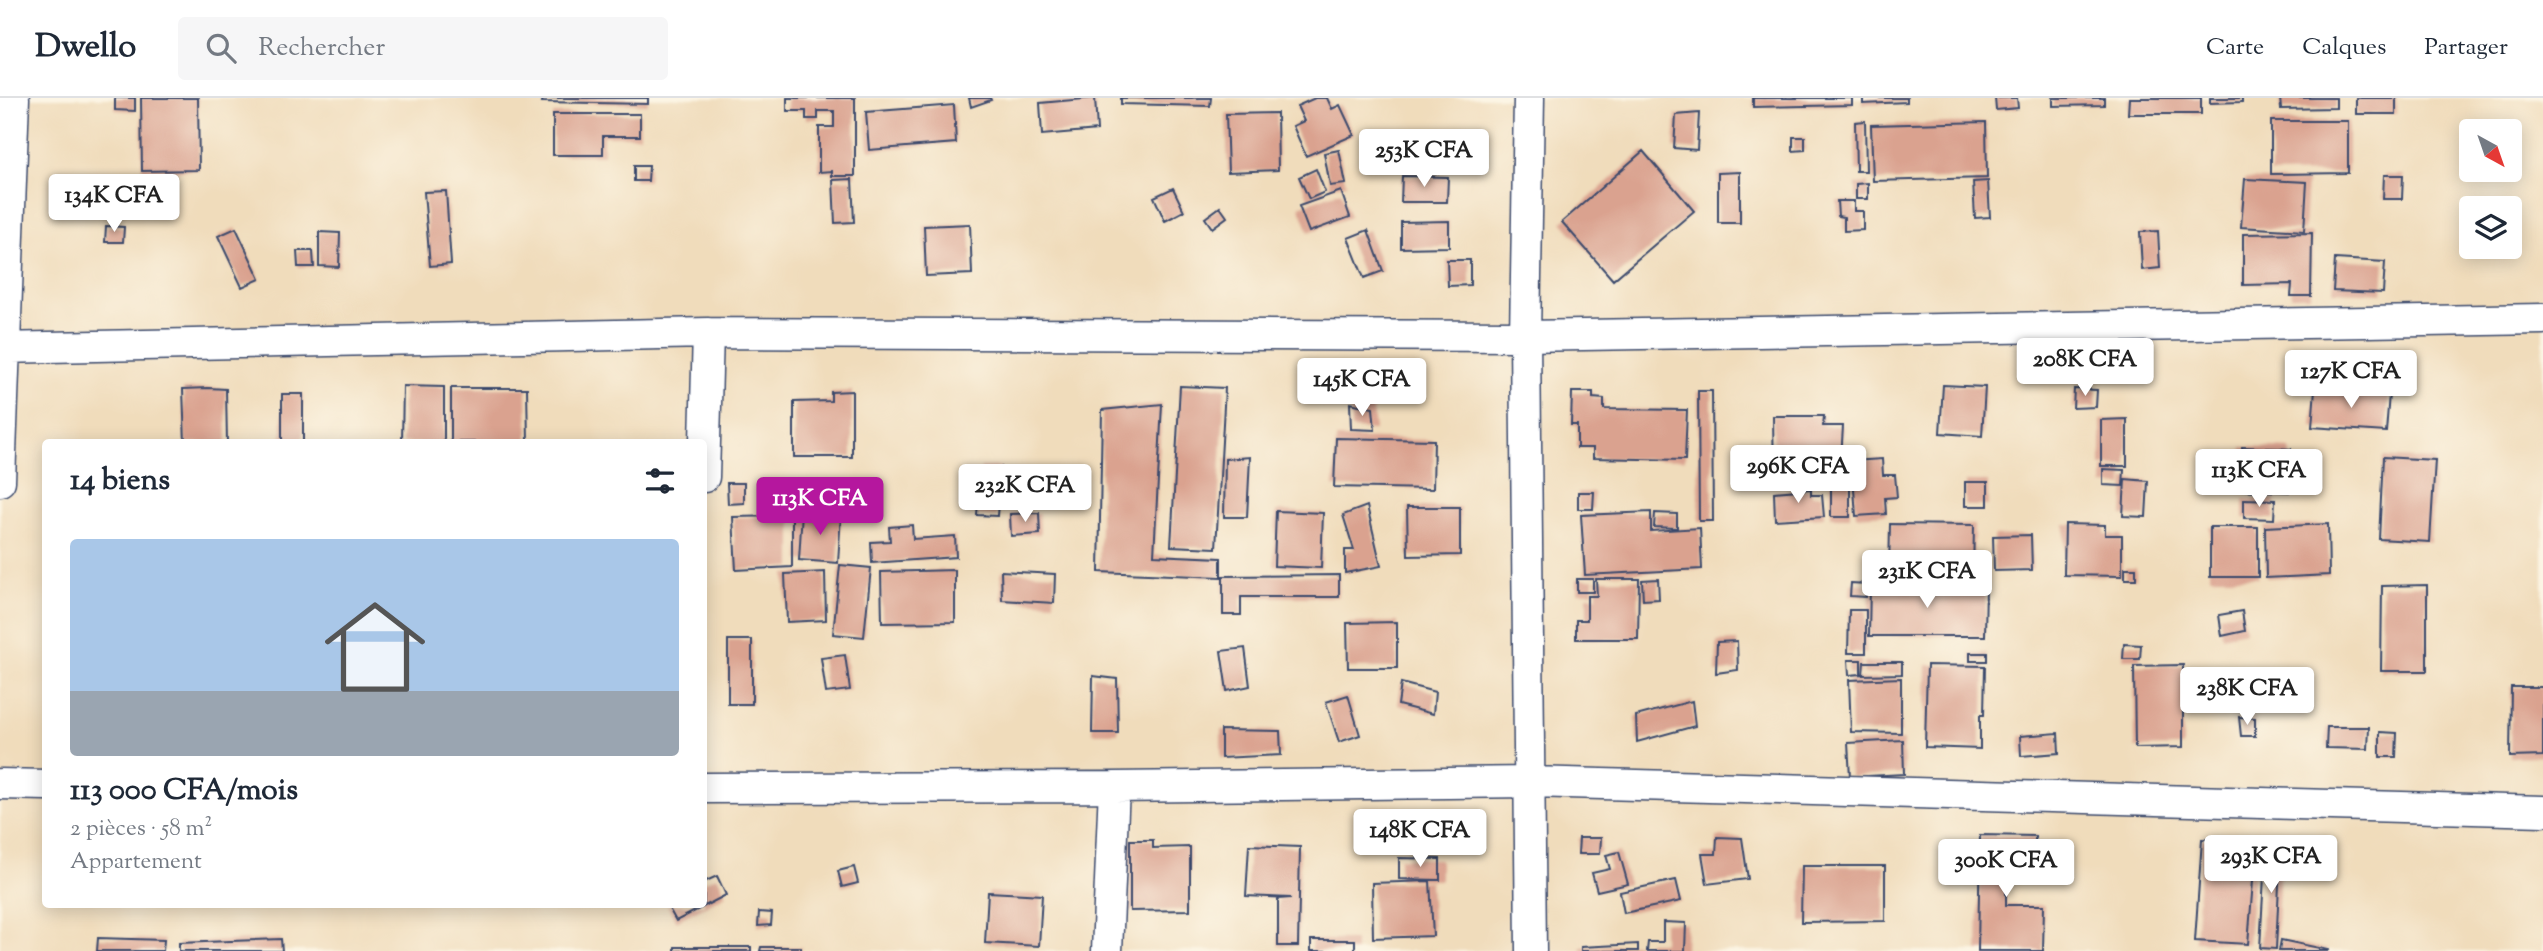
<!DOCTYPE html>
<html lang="fr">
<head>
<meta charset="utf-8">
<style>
  :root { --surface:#fff; --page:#f6f6f7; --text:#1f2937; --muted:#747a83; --line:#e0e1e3; --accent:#b5179e }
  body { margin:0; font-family:"Sorts Mill Goudy",serif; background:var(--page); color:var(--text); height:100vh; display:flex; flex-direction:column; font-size:26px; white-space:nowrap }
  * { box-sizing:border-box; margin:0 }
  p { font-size:23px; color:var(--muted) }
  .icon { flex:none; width:38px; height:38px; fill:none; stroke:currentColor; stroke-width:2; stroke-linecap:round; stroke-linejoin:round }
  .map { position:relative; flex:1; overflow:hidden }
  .panel { position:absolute; left:42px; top:341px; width:665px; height:469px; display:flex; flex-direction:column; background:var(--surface); border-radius:7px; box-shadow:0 4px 18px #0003 }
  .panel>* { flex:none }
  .needle { width:46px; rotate:140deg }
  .fabs { position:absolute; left:2459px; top:21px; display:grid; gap:14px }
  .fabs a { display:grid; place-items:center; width:63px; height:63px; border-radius:7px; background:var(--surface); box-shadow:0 4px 18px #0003; font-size:35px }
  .price { position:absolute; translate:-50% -60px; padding:0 16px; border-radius:7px; background:#fff; color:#222; font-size:23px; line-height:46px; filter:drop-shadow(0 2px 4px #0008) }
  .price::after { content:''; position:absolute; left:50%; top:42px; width:21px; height:16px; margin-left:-10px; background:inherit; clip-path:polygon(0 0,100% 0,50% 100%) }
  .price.current { background:var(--accent); color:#fff }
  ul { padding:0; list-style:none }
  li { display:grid; align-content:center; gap:14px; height:371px; padding:0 28px }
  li+li { border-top:2px solid var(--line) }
  li span { display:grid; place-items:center; height:217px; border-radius:7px; color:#555 }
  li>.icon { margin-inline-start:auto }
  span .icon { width:126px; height:126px; fill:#fffc; stroke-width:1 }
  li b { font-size:30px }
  h2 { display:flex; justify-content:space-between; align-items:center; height:84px; padding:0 28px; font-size:30px }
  header { display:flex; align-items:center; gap:42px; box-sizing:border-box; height:98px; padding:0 35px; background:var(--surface); border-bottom:2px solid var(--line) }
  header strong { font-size:33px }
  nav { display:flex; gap:38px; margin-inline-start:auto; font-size:24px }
  .search { width:490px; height:63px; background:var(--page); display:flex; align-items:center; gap:18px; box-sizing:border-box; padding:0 24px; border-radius:7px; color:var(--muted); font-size:26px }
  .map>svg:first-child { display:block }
  .building { fill:#daa28f }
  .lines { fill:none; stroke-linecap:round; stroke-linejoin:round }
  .street-casing { stroke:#3b496c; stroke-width:33 }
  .street { stroke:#fff; stroke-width:30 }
</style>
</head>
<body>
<header>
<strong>Dwello</strong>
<div class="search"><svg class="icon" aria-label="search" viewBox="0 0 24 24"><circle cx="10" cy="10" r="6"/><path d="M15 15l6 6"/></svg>Rechercher</div>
<nav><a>Carte</a><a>Calques</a><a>Partager</a></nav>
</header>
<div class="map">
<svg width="2543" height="853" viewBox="0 0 2543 853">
  <rect width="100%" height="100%" fill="#fcf5e5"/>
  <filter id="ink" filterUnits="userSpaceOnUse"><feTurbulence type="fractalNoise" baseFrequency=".0143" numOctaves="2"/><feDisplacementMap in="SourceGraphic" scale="14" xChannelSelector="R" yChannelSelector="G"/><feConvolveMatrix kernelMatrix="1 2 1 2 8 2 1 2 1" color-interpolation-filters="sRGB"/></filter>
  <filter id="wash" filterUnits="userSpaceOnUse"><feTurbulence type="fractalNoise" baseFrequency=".00686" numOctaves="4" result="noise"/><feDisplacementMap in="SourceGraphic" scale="28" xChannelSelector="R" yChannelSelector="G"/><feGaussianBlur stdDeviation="1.57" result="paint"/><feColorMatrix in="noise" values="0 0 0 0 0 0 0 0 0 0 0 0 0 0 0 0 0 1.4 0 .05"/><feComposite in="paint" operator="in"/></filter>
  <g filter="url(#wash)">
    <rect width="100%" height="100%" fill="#f0dcbb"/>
    <g id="blocks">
      <!-- building -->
      <path class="building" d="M115,0H135V13L115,12Z
        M141,0H198L199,72L142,73Z
        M543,0H648V6L542,4Z
        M787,0H855V78H832V73L819,74V29H834V13H818V21H806V13H787Z
        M969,0H990L991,2L971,9Z
        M1095,0L1097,32L1042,37L1040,5Z
        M1121,0H1211L1210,8L1121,6Z
        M1315,0H1327L1332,11L1340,7L1354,37L1306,58L1293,28L1304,23L1297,8Z
        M1753,0H1852V7L1753,9Z
        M1863,0H1907V4L1863,6Z
        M1995,0H2017L2018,10L1996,12Z
        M2053,0H2104V7L2053,8Z
        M2129,0H2201V16H2128Z
        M2210,0H2242V4L2210,5Z
        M2280,0H2336V10L2281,11Z
        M2356,0H2396V16H2356Z
        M954,7L956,45L869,52L866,14Z
        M1277,15L1278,72L1228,74L1226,16Z
        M1699,15L1697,52L1674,50L1676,17Z
        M553,16H640V38H603V57H553Z
        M1865,23L1866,73H1856L1855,24Z
        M2271,23H2348V75L2271,76Z
        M1986,24L1987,80L1873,83L1871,27Z
        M1793,39H1805V52L1793,53Z
        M1413,46L1450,47L1449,73L1413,72Z
        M1339,52L1346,86L1330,88L1324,55Z
        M1643,53L1694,113L1613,182L1562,124Z
        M634,68H649L648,83H634Z
        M1316,71L1325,94L1309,101L1299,79Z
        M1740,74V125H1718V75Z
        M2384,77H2403L2402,101H2383Z
        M1402,78L1448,79L1447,104H1401Z
        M852,81L854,124L835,125L833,82Z
        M2245,81L2307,84L2304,133L2241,129Z
        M1988,83L1990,119L1975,120L1973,84Z
        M1868,85V101H1856V86Z
        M1173,90L1184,113L1165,123L1154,99Z
        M446,93L451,166L430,168L424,94Z
        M1341,93L1350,119L1309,134L1299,108Z
        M1837,103H1854V113H1863V132L1844,133V119L1838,118Z
        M1220,109L1227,119L1212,130L1205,120Z
        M1449,123V149L1401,150V124Z
        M970,126L972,176L926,178L924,128Z
        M106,128L124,129L123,144H105Z
        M236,130L260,181L242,189L218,138Z
        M1368,132L1383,173L1364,180L1348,140Z
        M2158,133L2160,170L2142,172L2140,134Z
        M319,134L340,135L339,169L319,168Z
        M2312,135L2311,198H2291L2292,186L2243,187V136Z
        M297,153H313L314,169H298Z
        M2335,161L2385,164L2383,195L2333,193Z
        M1447,162H1470V187L1448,188Z
        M1943,287L1985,289L1982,338L1940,335Z
        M403,288L444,289V345H402Z
        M1180,288L1225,290L1216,450L1171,448Z
        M208,290L226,291L227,345H185L183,291Z
        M451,290H527L528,344H451Z
        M2074,291L2097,292L2096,309L2073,310Z
        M2315,291L2389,296L2386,334L2312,329Z
        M852,293V359H794V304L831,303V294Z
        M1698,293H1712L1713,423H1699Z
        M1572,294H1593V300L1604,301V311L1687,312L1685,362L1593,360V350H1577V327H1571Z
        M282,296H303V345H282Z
        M1350,305L1373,310L1375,332L1351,331Z
        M1162,306L1154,457L1221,460V479L1099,474L1102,312Z
        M1773,318H1824L1823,328H1843L1840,378L1774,380Z
        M2127,321V368H2101V322Z
        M1336,340L1434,342L1433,391L1334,389Z
        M2242,349L2291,351L2289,394L2240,392Z
        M1250,359L1247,419H1224L1225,361Z
        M2383,359L2435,362L2430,444L2379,441Z
        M1882,361L1883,377H1895L1897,399L1885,400L1886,416L1856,418L1852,363Z
        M981,369H1001L997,418L977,417Z
        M2103,371L2124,372L2123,388L2103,387Z
        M2125,381L2148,383L2146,419L2123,418Z
        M1831,382H1850V419H1831Z
        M1965,384H1988V408H1965Z
        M727,385H744V405L728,406Z
        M1811,391V397H1822L1824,419L1775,422L1774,394Z
        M1578,394H1594L1593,411H1578Z
        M2244,401L2275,402L2274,421L2244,420Z
        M1367,408L1381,468L1345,475V452H1354L1343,417Z
        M1407,409H1460V457L1408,458Z
        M802,413L841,416L838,465L799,462Z
        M1276,413L1323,415L1321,470L1274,468Z
        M1651,414V433L1700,430L1702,471L1585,477L1581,417Z
        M1039,415L1040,436L1011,438L1010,416Z
        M1655,415L1677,416V430L1654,429Z
        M792,418V469L736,472L733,419Z
        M1890,426L1974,427L1973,479L1889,477Z
        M2065,426L2105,427V437H2122V478L2064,477Z
        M2328,426L2329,477L2266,480L2265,429Z
        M912,427L913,441L955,438L956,459L872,465L871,444L890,443L889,429Z
        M2210,429H2258V479H2210Z
        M2031,437L2032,472L1994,473L1993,438Z
        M840,467L871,470L864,539L833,536Z
        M2125,470H2136V481H2125Z
        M955,472V524L882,525L881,474Z
        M1001,473L1055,476L1054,505L1002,502Z
        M825,474L826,522L787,524L785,476Z
        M1339,477V499H1241V517H1223V478Z
        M1577,481H1593V494H1577Z
        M1596,481H1639L1638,541H1576V522H1587V498H1597Z
        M1658,481L1659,501L1643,502L1642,482Z
        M1851,485L1866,486V499L1850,498Z
        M1870,487H1986L1985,538H1869Z
        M2427,487V573H2381L2382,488Z
        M1849,512H1866V555H1848Z
        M2242,513L2245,533L2222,538L2219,517Z
        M1397,524V570H1348L1347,525Z
        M728,542H752V606H728Z
        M1737,543L1738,572L1716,575L1717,544Z
        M2124,546L2141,547L2140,561H2123Z
        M1245,550L1250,588L1227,593L1221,553Z
        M1970,555H1987V563H1970Z
        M845,557L850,592L826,595L821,560Z
        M1848,562H1861V576L1849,577Z
        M1864,564H1902V576L1863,577Z
        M1927,567L1985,568L1984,617H1980V651L1925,649Z
        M2183,567V649L2135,650L2134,568Z
        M1093,578L1117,581L1118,635H1092Z
        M1901,580V635L1851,634L1849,582Z
        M1401,585L1435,594L1433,616L1398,607Z
        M2511,589H2543V658L2510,659Z
        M1348,597L1360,637L1339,644L1326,604Z
        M1692,603L1695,628L1637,644L1636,618Z
        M2239,619L2255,620V638H2241Z
        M2327,629H2369L2368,651L2326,650Z
        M1221,632L1280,633L1281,657L1221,660Z
        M2380,634L2397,635L2396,659H2380Z
        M2058,635L2059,655L2021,658L2020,638Z
        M1903,642L1904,676L1850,679L1848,645Z
        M1980,737L2035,738V761H2006V807H2044L2043,853H1978Z
        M1717,739L1742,740L1748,781L1707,786L1702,756H1716Z
        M1579,740H1601L1600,756H1578Z
        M2202,741L2256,745L2248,846L2195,843Z
        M1130,742H1153V750L1190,749V812L1130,813Z
        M2266,742L2281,743L2276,851L2260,850Z
        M1249,747L1300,749L1298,848H1278V801L1291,800L1246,798Z
        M1619,754L1628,786L1597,793L1592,775L1610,771L1606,757Z
        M1399,760L1440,761V782L1399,781Z
        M1802,768H1885V823L1801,824Z
        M854,769L858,785L842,789L838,773Z
        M717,778L726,797L676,823L667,807H704V784Z
        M1676,782L1681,803L1624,815L1620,794Z
        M1430,783L1433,838L1373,840L1372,785Z
        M988,794L1042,797L1039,848L985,845Z
        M759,814L772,815L771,827L758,828Z
        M1663,824L1686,825L1685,853H1647L1648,844H1663Z
        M98,840L164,842L163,853H97Z
        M281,841L282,853H179V845Z
        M1311,842H1355V853H1311Z
        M2281,842L2329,852L2328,853H2279Z
        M1638,846V853H1581V849Z
        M675,849H751V853H675Z
        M761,849H801V853H760Z"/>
    </g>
  </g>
  <g filter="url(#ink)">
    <use href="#blocks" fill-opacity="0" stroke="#3b496c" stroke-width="2"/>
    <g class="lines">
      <!-- street casing -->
      <g class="street-casing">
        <path id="street" d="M1529,0L1525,238L1531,853
          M0,250L708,235L1525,238L2543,221
          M704,379L708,235
          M0,383L14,0
          M0,686L46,687
          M704,690L1114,689L1531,684L2543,713
          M1107,853L1114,689"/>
      </g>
      <!-- street -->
      <use href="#street" class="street"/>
    </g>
  </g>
</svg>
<div class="fabs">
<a><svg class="needle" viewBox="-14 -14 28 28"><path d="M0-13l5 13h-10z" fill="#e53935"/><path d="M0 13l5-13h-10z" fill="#747a83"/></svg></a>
<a><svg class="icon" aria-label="layers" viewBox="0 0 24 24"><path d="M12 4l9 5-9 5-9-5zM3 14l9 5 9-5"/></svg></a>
</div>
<b class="price" style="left:1424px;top:91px">253K CFA</b>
<b class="price" style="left:114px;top:136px">134K CFA</b>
<b class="price" style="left:2085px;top:300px">208K CFA</b>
<b class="price" style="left:2351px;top:312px">127K CFA</b>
<b class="price" style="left:1362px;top:320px">145K CFA</b>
<b class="price" style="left:1798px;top:407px">296K CFA</b>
<b class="price" style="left:2259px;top:411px">113K CFA</b>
<b class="price" style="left:1025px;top:426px">232K CFA</b>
<b class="price current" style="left:820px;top:439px">113K CFA</b>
<b class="price" style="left:1927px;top:512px">231K CFA</b>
<b class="price" style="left:2247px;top:629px">238K CFA</b>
<b class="price" style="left:1420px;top:771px">148K CFA</b>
<b class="price" style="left:2271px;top:797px">293K CFA</b>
<b class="price" style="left:2006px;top:801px">300K CFA</b>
<section class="panel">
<h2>14 biens<svg class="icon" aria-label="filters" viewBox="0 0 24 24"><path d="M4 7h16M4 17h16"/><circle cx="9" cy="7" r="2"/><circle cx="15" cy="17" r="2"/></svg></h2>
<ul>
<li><span style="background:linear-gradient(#a9c7e8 70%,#9aa5b1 0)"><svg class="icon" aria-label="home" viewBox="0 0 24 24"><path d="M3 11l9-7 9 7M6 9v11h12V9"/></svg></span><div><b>113 000 CFA/mois</b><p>2 pièces · 58 m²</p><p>Appartement</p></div></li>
</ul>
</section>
</div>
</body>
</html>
